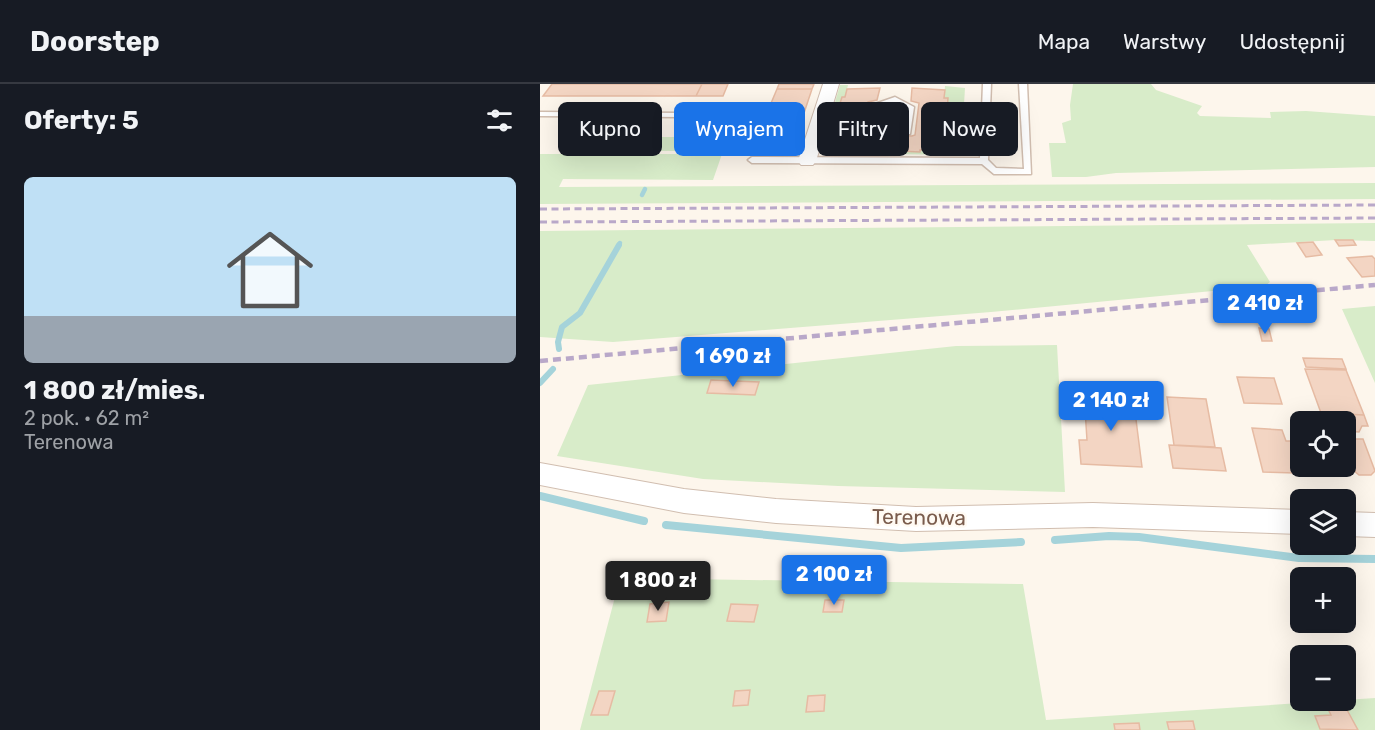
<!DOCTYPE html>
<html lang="pl">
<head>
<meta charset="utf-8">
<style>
  :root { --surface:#171b24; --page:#20242c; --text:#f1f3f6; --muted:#9ea1a6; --line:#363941; --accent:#1a73e8 }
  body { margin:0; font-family:Rubik,sans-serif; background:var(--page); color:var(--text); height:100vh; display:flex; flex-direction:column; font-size:22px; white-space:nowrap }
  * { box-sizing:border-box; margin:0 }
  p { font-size:20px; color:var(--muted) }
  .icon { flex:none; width:33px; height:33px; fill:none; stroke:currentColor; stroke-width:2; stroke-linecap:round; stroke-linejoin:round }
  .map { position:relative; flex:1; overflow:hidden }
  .side { display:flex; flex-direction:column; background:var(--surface); width:540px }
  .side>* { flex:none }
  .banner { position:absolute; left:18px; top:18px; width:570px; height:54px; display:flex; gap:12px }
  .fabs { position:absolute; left:750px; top:327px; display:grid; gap:12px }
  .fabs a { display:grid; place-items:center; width:66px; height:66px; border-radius:9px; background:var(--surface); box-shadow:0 6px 24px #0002; font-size:30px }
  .price { position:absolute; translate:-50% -51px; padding:0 14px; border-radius:6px; background:var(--accent); color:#fff; font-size:20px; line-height:39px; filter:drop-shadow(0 2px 3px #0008) }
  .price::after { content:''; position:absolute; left:50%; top:36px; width:18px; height:14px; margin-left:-9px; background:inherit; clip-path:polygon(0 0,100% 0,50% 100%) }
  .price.current { background:#222; color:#fff }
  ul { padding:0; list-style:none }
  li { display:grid; align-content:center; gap:12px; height:318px; padding:0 24px }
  li span { display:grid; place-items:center; height:186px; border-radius:9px; color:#555 }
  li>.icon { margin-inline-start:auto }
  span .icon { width:108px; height:108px; fill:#fffc; stroke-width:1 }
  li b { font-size:26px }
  h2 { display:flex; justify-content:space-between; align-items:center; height:72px; padding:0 24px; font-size:26px }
  .tag { padding:0 21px; border-radius:9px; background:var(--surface); box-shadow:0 6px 24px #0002; font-size:21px; line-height:54px }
  .tag.current { background:var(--accent); color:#fff }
  header { display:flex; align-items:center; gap:36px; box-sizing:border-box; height:84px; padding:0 30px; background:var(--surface); border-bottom:2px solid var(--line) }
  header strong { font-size:28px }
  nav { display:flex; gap:33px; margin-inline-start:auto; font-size:21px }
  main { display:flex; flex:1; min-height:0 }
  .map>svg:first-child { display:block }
  .green { fill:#d8ecc9 }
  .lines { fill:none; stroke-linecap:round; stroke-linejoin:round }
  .stream-far2 { stroke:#a5d3da; stroke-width:4.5 }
  .stream-far1 { stroke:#a5d3da; stroke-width:6 }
  .stream { stroke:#a5d3da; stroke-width:8 }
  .building { fill:#f3d5c3; stroke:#e6bba3; stroke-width:1.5 }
  .service-casing { stroke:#d1beb0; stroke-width:3 }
  .minor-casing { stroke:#d1beb0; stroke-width:2 }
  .service { fill:#fff; fill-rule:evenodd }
  .minor { fill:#fff; fill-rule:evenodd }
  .rail-far1 { stroke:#b9a8c9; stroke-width:3; stroke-dasharray:7 4.5; stroke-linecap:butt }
  .rail { stroke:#b9a8c9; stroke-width:4.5; stroke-dasharray:8 5; stroke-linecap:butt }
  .labels { text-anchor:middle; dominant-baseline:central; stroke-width:5; stroke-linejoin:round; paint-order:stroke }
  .street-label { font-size:21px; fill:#7a5c4d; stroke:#fffaf3 }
</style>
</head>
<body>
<header>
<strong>Doorstep</strong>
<nav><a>Mapa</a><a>Warstwy</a><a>Udostępnij</a></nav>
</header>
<main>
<section class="side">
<h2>Oferty: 5<svg class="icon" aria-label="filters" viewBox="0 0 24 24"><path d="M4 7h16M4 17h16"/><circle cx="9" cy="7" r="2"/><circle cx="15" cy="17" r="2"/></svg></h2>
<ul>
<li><span style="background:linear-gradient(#bfe0f5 75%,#9aa5b1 0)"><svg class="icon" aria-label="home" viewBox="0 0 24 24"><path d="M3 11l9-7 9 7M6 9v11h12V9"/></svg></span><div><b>1 800 zł/mies.</b><p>2 pok. · 62 m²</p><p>Terenowa</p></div></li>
</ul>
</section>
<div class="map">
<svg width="835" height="646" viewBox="0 0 835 646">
  <rect width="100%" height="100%" fill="#fdf6ec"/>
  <!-- green -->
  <path class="green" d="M533,0H611L616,6L662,22L657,29L660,32L731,34L730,28L766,27L835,32V83L576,89L546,93H512L509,59H526L522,39L531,36L530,21Z
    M300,1H308L305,13H302L290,55H293L292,64L379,68L380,66H399L400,57H404L408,14H404L405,2L425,4L421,69L417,71L283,69L281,67Z
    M346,23L364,24L360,45H341L337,43L340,25Z
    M95,53H197L192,67H87Z
    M0,70H182L173,96L23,95L19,103L835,99V115L0,120Z
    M835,139V157L796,156L707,161L730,198L725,202L451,228L73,258L0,253V147Z
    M835,222V299L802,225Z
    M517,261L525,408L298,402L163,395L17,372L48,301L416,262Z
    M80,494L483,500L506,636L835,614V646H40Z"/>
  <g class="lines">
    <!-- stream-far2 -->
    <path class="stream-far2" d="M102,111L105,105
      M78,163L80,159"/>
    <!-- stream-far1 -->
    <path class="stream-far1" d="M19,265L18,258L22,243L40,229L79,161
      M0,299L13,285"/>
    <!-- stream -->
    <path class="stream" d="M0,412L104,437
      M126,441L361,464L481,458
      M515,456L569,452L599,453L759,474L835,475"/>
  </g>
  <!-- building -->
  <path class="building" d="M12,0H162L156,12H3Z
    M162,0H188L183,12H156Z
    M239,0H274L272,5H237Z
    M340,4L337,16L328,18L321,50L372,52L375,51L379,19L371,17L372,4L405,6L404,14H408L406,40L404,57H400V66H380V68L291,64L293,55H290L294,38L302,13H305L307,5Z
    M237,5H272L251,68H237L238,63H225L222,68L211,67Z
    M795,156H813L816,161L799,162Z
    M773,158L782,171L766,173L757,159Z
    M832,172L835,175V192L822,193L807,174Z
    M719,244L729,245L732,257H722Z
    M763,274L802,275L806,285L766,283Z
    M765,285L806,286L824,331L781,329Z
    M697,293L734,294L742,320L704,319Z
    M171,296L219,298L215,311L167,309Z
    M544,310L593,312L602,383L541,380L539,356H547Z
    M627,313L666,315L675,363L634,361Z
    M781,329L824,331L828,342H822L819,348L806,347V338H784Z
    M712,344L742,346L746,357H754L760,376H751L755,389L723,388Z
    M806,347L811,348L813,355H823L835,387L831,391H819L813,386H801L800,382H806Z
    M629,361L681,364L686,387L633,384Z
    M285,516H304L302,528H283Z
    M129,518L126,537L107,538L110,520Z
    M191,520L218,521L214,538L187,537Z
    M210,606L208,621L193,622L195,607Z
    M59,607H75L68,631H51Z
    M285,611L284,627L266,628L268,612Z
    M806,624L818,646L780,645L775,632L791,631L788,625Z
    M653,637L655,646H629L627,638Z
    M599,639L600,646H575L574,640Z"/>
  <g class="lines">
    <!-- service casing -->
    <g class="service-casing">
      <path id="service" d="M443,0H451L448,76L456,84L484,85L479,0H487L491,90H454L442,80L212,79L208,76L212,73L440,74Z
        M355,13L374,23L370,50L327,49L332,21ZM355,18L366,24L363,45H335L339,24Z
        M0,28L142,29L146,31L142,33L0,32Z"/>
    </g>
    <!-- minor casing -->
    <g class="minor-casing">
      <path id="minor" d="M283,0H299L276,77L273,81H261L258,77Z
        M0,379L144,405L236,415L376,423L553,419L760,426V450L553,443L376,447L236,439L144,429L0,401Z
        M806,428L835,429V453L806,452Z"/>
    </g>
    <!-- service -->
    <use href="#service" class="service"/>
    <!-- minor -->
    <use href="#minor" class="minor"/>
    <!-- rail-far1 -->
    <path class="rail-far1" d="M0,125L835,121
      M0,138L835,134"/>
    <!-- rail -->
    <path class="rail" d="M0,277L835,201"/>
  </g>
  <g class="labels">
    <!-- street labels -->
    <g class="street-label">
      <text transform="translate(379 433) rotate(1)">Terenowa</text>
    </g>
  </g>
</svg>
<div class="fabs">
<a><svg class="icon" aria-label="locate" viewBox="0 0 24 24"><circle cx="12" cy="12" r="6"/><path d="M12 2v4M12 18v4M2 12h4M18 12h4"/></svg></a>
<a><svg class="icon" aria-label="layers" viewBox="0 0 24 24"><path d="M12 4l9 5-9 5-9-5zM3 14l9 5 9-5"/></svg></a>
<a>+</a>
<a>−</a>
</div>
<b class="price" style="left:725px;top:251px">2 410 zł</b>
<b class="price" style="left:193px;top:304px">1 690 zł</b>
<b class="price" style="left:571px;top:348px">2 140 zł</b>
<b class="price" style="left:294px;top:522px">2 100 zł</b>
<b class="price current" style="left:118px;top:528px">1 800 zł</b>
<div class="banner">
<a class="tag">Kupno</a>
<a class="tag current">Wynajem</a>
<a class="tag">Filtry</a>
<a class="tag">Nowe</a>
</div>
</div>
</main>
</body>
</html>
